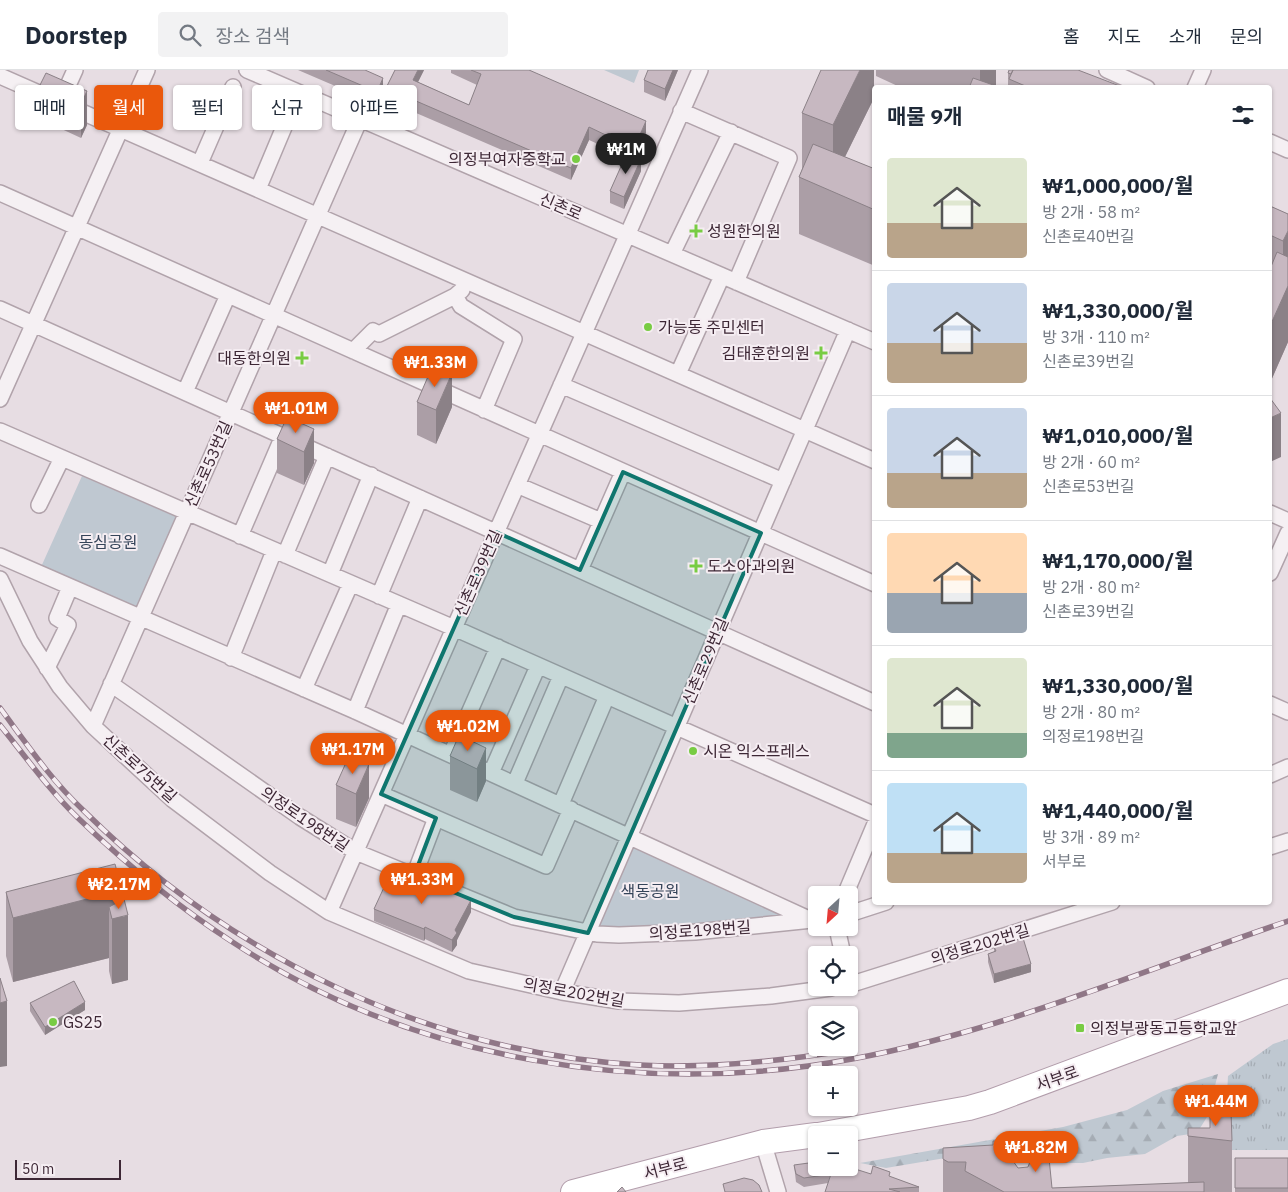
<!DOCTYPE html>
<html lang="ko">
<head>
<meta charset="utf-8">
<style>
  :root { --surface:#fff; --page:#f2f2f3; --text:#1f2937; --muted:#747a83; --line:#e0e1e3; --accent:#ea580c }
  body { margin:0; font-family:"IBM Plex Sans","Noto Sans KR",sans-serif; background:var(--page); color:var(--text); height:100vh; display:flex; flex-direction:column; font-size:19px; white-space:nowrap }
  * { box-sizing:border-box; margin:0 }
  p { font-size:16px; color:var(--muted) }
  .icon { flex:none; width:28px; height:28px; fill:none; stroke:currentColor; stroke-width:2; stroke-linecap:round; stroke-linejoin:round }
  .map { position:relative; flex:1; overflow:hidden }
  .side { position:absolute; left:872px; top:15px; width:400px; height:820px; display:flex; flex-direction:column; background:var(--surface); border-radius:5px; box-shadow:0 1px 4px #0004 }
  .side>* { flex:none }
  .banner { position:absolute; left:15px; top:15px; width:475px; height:45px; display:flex; gap:10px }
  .needle { width:32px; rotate:206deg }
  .buttons { position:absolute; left:808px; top:816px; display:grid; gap:10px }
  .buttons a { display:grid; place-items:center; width:50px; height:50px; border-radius:5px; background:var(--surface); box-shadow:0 1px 4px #0004; font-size:25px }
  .scale { position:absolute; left:15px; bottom:12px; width:106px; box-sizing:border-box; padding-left:5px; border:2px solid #3d2735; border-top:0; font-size:14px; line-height:18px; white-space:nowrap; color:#3d2735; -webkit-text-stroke:4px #f5edf2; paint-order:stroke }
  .price { position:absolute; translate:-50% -42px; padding:0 11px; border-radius:18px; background:var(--accent); color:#fff; font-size:16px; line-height:32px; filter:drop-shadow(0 1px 2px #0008) }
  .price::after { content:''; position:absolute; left:50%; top:30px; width:15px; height:11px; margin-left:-8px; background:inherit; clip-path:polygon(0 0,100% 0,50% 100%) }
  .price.on { background:#222; color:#fff }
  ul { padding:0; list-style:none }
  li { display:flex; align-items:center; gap:15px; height:125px; padding:0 15px }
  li+li { border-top:1px solid var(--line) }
  li span { display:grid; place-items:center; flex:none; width:140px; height:100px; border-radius:5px; color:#555 }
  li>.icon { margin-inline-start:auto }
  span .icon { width:60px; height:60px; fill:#fffc; stroke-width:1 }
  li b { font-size:21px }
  h2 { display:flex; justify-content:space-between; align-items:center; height:60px; padding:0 15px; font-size:21px }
  .chip { padding:0 18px; border-radius:5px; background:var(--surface); box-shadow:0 1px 4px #0004; font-size:18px; line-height:45px }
  .chip.on { background:var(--accent); color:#fff }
  header { display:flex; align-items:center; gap:30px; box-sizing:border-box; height:70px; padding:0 25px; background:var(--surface); border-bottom:1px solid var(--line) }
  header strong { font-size:24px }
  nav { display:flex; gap:28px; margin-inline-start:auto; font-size:18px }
  .search { width:350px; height:45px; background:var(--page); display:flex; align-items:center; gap:12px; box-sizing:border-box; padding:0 18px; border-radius:5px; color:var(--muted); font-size:19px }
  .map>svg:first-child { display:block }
  .grass { fill:url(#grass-tufts) }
  .forest { fill:url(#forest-firs) }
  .park { fill:#bfc8d1 }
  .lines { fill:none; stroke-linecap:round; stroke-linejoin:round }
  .street-casing { stroke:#b1a3ab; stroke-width:18 }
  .primary-casing { stroke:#b29dab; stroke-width:26 }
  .street { stroke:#f5f0f3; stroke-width:15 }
  .primary { stroke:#fff; stroke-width:24 }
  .rail-casing { stroke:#907787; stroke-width:5.5 }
  .rail { stroke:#f5edf2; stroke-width:4; stroke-dasharray:11; stroke-linecap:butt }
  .wall { fill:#ab9ea6 }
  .shaded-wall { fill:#8b8187 }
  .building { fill:#c7b8c1; stroke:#8b8187 }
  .marked { fill:#0f766e; fill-opacity:0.2; stroke:#0f766e; stroke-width:4; stroke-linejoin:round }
  .poi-dot { fill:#78cc43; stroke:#f5edf2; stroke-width:2 }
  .labels { text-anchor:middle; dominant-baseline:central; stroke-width:4; stroke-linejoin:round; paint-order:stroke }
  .poi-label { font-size:16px; fill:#3d2735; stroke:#f5edf2; text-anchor:start }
  .street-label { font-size:16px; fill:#3d2735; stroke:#f5edf2 }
  .park-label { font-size:16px; fill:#354459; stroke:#f5edf2 }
</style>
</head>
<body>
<header>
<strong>Doorstep</strong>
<div class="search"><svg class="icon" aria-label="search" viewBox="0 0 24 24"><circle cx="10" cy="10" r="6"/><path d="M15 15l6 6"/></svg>장소 검색</div>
<nav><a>홈</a><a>지도</a><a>소개</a><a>문의</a></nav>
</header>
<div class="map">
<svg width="1288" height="1122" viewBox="0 0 1288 1122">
  <defs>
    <pattern id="grass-tufts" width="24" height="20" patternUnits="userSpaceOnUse" patternTransform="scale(1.25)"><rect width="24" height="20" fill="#bfc8d1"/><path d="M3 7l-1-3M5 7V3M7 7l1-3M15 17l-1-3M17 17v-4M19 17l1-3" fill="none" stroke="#a5acb4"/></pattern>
    <pattern id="forest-firs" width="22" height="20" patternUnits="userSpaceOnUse" patternTransform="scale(1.25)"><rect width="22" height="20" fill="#bfc8d1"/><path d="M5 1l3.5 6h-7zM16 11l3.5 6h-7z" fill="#a5acb4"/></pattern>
  </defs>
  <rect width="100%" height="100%" fill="#e7dde3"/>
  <!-- grass -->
  <path class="grass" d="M1288,969V1080H1224L1228,1006L1273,974Z"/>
  <!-- forest -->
  <path class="forest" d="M1218,1004L1207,1047L1197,1063L1177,1066L1145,1084L1107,1088L1083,1093H1007L975,1083L886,1098L860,1093L1063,1057L1127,1040L1163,1021Z"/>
  <!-- park -->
  <path class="park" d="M604,0H639L634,13Z
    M82,406L179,448L138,542L41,497Z
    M632,771L795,845C727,854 661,859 592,857Z"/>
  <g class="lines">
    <!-- street casing -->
    <g class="street-casing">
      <path id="street" d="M247,0L875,272
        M1107,0L1147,18
        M0,6L875,391
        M1195,18L1203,0
        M61,31L75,0
        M681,41L789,88L736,212
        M1270,72L1288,80
        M200,93L233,17
        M258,119L292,38
        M0,123L875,514
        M672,184L731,62
        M455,226L461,236L514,269L484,340
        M0,239L875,633
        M353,281L373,261L379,264L455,226L462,220
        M678,304L722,206
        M561,315L783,411
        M185,322L228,225
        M0,329L147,0
        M0,361L454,558L875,745
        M517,415L601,451
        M39,435L62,388
        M1270,443L1288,451
        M240,466L283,366
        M285,485L327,386
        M0,486L355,641L811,850
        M580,500L623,402
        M1270,503L1288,463
        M330,504L371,405
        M0,509L30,571L60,617L93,656L172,729L270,803L329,842L469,901L562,922L619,931L679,933L771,926L831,918
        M379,526L420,428
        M231,588L274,481
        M47,598L68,555L57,548L70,517
        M111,614L300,747L356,782L514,847L597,864L619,865L695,862L812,850
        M304,619L350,515
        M1270,634L1288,642
        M355,641L399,534
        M93,656L360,49
        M451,684L498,577
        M491,703L538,596
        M1270,705L1288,697
        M515,713L561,606
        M381,724L546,796L571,739
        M561,734L607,626
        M1270,777L1288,771
        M414,806L436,748
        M845,825L875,754
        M329,842L700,0
        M849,844L886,832
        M837,858L843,885
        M849,915L1112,832
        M562,922L848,260
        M763,1072L778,1122"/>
    </g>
    <!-- primary casing -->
    <g class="primary-casing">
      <path id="primary" d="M818,1065L969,1038L990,1032L1288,921
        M573,1122L763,1072L816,1065"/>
    </g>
    <!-- street -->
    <use href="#street" class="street"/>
    <!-- primary -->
    <use href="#primary" class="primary"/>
    <!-- rail casing -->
    <g class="rail-casing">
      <path id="rail" d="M0,638C26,673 51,710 83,740C231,887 430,983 640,995C712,999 784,991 854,979
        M0,655C25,686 49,720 78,748C126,794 178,837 234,873C414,991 642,1028 852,989C1002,961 1144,900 1288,851"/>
    </g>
    <!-- rail -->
    <use href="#rail" class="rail"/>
  </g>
  <!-- wall -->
  <path class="wall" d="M298,0H365L383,20L377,34Z
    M395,0H424L418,12L469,35L477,15L451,3V0H529L646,63L636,87L641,101L624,139L610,133V121L624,91L609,85V79L589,70L571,110L386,30V18Z
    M678,0L665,31L644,22V10Z
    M874,0V28L845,87L875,99V196L799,164V107L802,99V43Z
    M876,0H996V16L1002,18H902L876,6Z
    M1008,3L1125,18H1008Z
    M40,15L87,21V55L81,68L40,49Z
    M1270,136L1288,144V272L1270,313Z
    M417,332L452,337L436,374L417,365Z
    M314,359V393L304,415L277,403V369Z
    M486,678V711L477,732L450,720V686Z
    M336,715L369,728L356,757L336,749Z
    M6,822L122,830L128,910L112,914L109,901V888L13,912L6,886Z
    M374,839L471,842L457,870V875L452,882L425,869L424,871L374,851Z
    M994,877L1031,902L994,913L988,892V884L994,882Z
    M30,933L85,940L45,965L30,941Z
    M1210,1040L1232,1071V1122H943V1078L1004,1075L1013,1091L1018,1098L1052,1118L1188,1113V1066L1210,1058Z
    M1235,1088H1288V1122H1235Z
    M794,1095L851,1102L871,1104L890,1107L919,1117V1122H825L828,1113L804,1117L796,1112Z"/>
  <!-- shaded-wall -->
  <path class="shaded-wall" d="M418,0H424L413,22V10Z
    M673,0H678L665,31V19Z
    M860,0H874V28L833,111V55Z
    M980,0H996V18H980Z
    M383,8V20L377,34V22Z
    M87,21V55L81,68V34Z
    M646,51V63L632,95V83Z
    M589,57V70L571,110V98Z
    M641,89V101L624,139V127Z
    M1288,161V272L1270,313V256L1283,227V171Z
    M452,303V337L436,374V340Z
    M1281,343V387L1270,392V348Z
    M314,359V393L304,415V382Z
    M486,678V711L477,732V699Z
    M369,694V728L356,757V724Z
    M122,820V847L128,845V910L112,914V849L109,837V888L13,912V848Z
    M471,830V842L457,870V875L452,882V870L455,860Z
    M425,857V869L424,871V859Z
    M1031,894V902L994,913V904Z
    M7,931V996L0,997V933Z
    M85,932V940L45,965V957Z"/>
  <!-- building -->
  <path class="building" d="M326,0H365L383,8L377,22Z
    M395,0H418L413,10L469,35L481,4L471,0H529L646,51L632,83L609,73L612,68L589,57L571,98L386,18Z
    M648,0H673L665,19L644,10Z
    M821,0H860L833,55L802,43Z
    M1009,0H1013L1011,4L1008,3Z
    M1013,0H1078L1125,18H1030L1009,9Z
    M46,3L87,21L81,34L40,15Z
    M973,8L1002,18H969Z
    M813,74L875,99V140L799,107Z
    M627,83L641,89L624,127L610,121Z
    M1270,136L1288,144V161L1283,171L1270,165Z
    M1277,182L1288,187V216L1270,256V199Z
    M433,295L452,303L436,340L417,332Z
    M1270,328L1281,343L1270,348Z
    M287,347L314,359L304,382L277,369Z
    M459,665L486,678L477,699L450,686Z
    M349,686L369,694L356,724L336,715Z
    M115,794L122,820L13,848L6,822Z
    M392,800L448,822L449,820L471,830L455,860L457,863L452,870L425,857L424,859L374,839Z
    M124,829L128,845L112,849L109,837Z
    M1023,868L1031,894L994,904L988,884L996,881L994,877Z
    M0,908L7,931L0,933Z
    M74,911L85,932L45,957L30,933Z
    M1210,1040L1231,1041L1232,1071L1188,1066V1058H1210Z
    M993,1071H1004V1075H1012L1013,1091L1018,1098L1028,1097L1031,1089L1049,1088L1052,1118L1204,1112V1122H1004L965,1101L966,1092H948L943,1089V1078L993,1075Z
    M1235,1088H1288V1118H1235Z
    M816,1092V1098H845L851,1102L852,1098L871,1104L873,1096L890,1102L889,1106L919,1117L889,1119L900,1122H825L831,1104L804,1108L796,1104L794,1095Z
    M744,1108L753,1110L759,1115L762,1122H725L723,1114Z
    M622,1117L626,1122H617Z"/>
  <!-- marked area -->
  <path class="marked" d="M623,402L761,463L588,863L514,847L414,806L436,748L381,724L496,462L580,500Z"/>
  <!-- markers -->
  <g class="poi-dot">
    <circle cx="576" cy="89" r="5"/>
    <path d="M693.5 153.5h5v5h5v5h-5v5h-5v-5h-5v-5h5z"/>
    <circle cx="648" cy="257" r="5"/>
    <path d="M818.5 275.5h5v5h5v5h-5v5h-5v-5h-5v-5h5z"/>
    <path d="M299.5 280.5h5v5h5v5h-5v5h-5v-5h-5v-5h5z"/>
    <path d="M693.5 488.5h5v5h5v5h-5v5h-5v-5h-5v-5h5z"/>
    <circle cx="693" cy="681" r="5"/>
    <circle cx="53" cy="952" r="5"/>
    <rect x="1075" y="953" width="10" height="10" rx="2.5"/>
  </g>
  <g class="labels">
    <!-- poi labels -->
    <g class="poi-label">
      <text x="566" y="89" text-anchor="end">의정부여자중학교</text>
      <text x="707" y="161">성원한의원</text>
      <text x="658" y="257">가능동 주민센터</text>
      <text x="810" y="283" text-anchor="end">김태훈한의원</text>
      <text x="291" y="288" text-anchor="end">대동한의원</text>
      <text x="707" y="496">도소아과의원</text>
      <text x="703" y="681">시온 익스프레스</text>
      <text x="63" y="952">GS25</text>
      <text x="1090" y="958">의정부광동고등학교앞</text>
    </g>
    <!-- street labels -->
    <g class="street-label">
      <text transform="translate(561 136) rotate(23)">신촌로</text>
      <text transform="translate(208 394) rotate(-66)">신촌로53번길</text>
      <text transform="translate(478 503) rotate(-66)">신촌로39번길</text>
      <text transform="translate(705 591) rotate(-67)">신촌로29번길</text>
      <text transform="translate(140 698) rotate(42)">신촌로75번길</text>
      <text transform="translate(305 749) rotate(34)">의정로198번길</text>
      <text transform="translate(700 860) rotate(-4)">의정로198번길</text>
      <text transform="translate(980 874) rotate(-17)">의정로202번길</text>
      <text transform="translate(574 922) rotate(10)">의정로202번길</text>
      <text transform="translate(1057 1008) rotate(-20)">서부로</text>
      <text transform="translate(665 1098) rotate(-15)">서부로</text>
    </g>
    <!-- park labels -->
    <g class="park-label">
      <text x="108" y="472">동심공원</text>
      <text x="650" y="821">색동공원</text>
    </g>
  </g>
</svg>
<div class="buttons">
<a><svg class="needle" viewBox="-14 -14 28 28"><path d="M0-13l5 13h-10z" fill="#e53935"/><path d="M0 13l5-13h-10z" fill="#747a83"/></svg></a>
<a><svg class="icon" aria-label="locate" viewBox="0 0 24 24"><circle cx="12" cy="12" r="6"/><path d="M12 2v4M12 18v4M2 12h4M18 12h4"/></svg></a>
<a><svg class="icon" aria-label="layers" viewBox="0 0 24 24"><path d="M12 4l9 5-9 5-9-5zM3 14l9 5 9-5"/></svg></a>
<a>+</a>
<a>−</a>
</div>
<div class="scale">50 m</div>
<b class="price on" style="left:626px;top:105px">₩1M</b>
<b class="price" style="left:435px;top:318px">₩1.33M</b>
<b class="price" style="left:296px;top:364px">₩1.01M</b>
<b class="price" style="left:468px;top:682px">₩1.02M</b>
<b class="price" style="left:353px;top:705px">₩1.17M</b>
<b class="price" style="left:422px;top:835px">₩1.33M</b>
<b class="price" style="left:119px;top:840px">₩2.17M</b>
<b class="price" style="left:1216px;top:1057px">₩1.44M</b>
<b class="price" style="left:1036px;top:1103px">₩1.82M</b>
<div class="banner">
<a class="chip">매매</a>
<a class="chip on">월세</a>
<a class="chip">필터</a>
<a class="chip">신규</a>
<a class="chip">아파트</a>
</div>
<section class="side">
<h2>매물 9개<svg class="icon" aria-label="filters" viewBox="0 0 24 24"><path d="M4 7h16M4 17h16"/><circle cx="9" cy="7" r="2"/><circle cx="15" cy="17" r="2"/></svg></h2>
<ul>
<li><span style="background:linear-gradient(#dfe7d0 65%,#b9a48a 0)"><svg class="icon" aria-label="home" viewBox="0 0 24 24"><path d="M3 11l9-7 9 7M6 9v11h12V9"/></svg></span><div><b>₩1,000,000/월</b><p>방 2개 · 58 m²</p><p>신촌로40번길</p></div></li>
<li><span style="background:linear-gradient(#c9d6e8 60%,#b9a48a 0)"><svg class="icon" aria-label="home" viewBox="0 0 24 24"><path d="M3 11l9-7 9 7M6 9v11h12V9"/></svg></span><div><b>₩1,330,000/월</b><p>방 3개 · 110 m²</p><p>신촌로39번길</p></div></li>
<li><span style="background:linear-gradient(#c9d6e8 65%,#b9a48a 0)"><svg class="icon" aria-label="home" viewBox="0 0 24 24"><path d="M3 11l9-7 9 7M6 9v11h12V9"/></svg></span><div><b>₩1,010,000/월</b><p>방 2개 · 60 m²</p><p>신촌로53번길</p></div></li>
<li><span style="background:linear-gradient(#ffd9b3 60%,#9aa5b1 0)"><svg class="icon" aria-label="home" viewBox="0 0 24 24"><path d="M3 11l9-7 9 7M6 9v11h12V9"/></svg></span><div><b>₩1,170,000/월</b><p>방 2개 · 80 m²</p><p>신촌로39번길</p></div></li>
<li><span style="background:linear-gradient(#dfe7d0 75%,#7fa58c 0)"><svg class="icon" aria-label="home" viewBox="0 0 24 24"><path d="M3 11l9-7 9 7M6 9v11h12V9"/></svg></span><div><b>₩1,330,000/월</b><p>방 2개 · 80 m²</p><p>의정로198번길</p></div></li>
<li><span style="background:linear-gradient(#bfe0f5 70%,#b9a48a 0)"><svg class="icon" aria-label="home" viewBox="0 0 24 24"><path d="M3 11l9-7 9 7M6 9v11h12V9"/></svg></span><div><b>₩1,440,000/월</b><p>방 3개 · 89 m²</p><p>서부로</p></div></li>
</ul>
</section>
</div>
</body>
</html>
